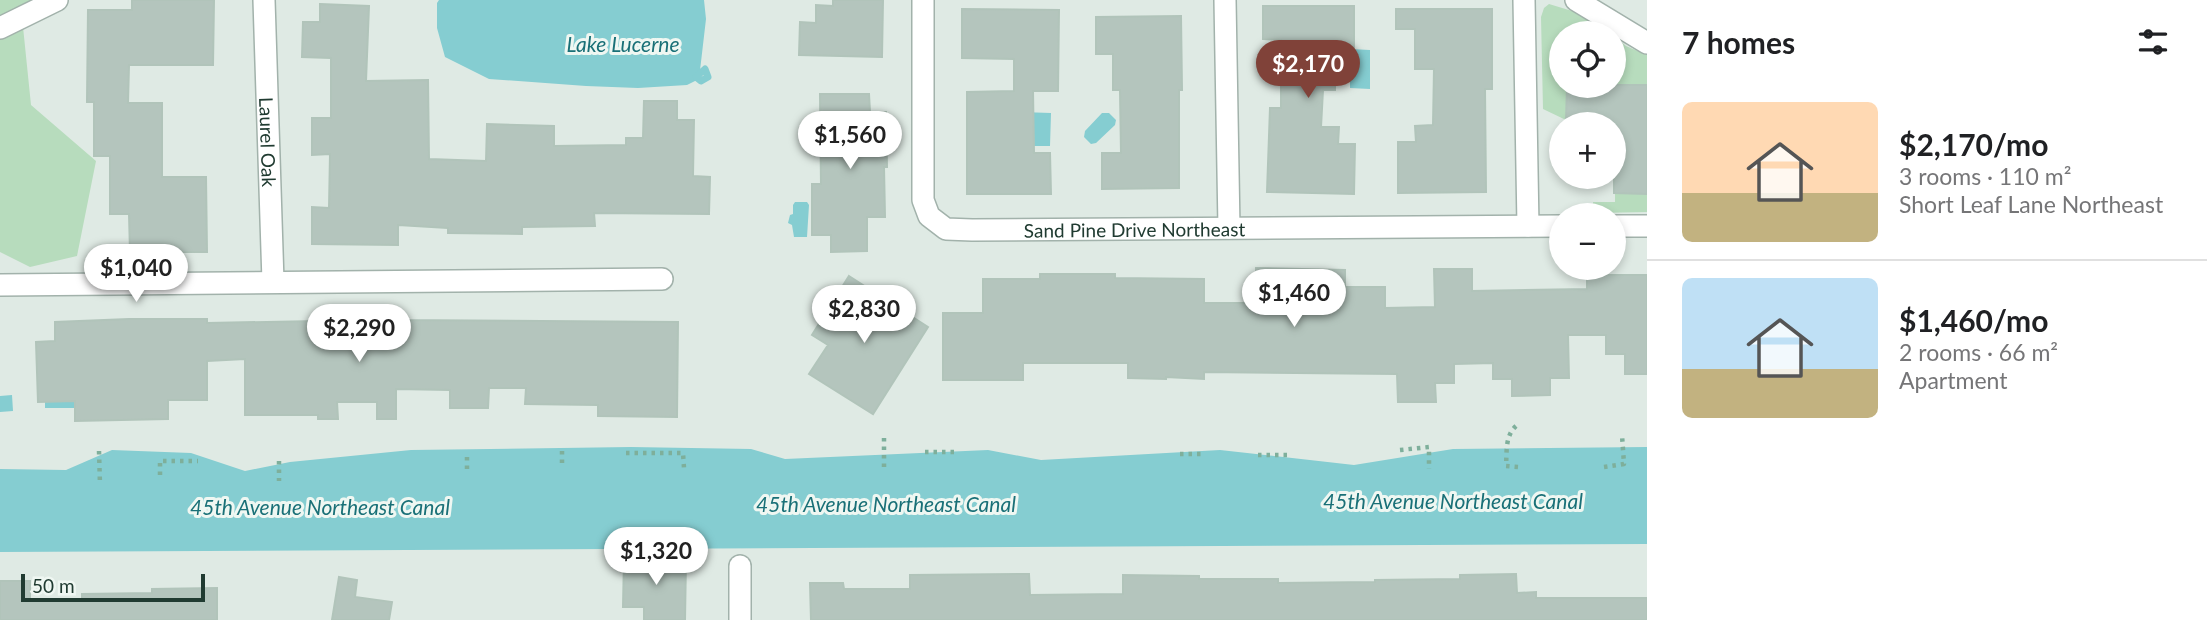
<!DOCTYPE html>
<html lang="en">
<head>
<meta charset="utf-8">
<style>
  :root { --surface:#fff; --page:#f6f6f6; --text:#202124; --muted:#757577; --line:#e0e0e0; --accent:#804239 }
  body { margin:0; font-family:Lato,sans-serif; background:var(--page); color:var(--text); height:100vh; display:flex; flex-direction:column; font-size:26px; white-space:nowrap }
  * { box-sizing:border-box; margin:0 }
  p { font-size:23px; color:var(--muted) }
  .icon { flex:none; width:38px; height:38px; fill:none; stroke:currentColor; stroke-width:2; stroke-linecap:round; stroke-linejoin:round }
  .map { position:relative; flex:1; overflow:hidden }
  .sheet { display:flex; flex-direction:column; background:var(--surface); width:560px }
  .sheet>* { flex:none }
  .tools { position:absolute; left:1549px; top:21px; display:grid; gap:14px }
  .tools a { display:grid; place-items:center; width:77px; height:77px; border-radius:50%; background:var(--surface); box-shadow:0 4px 10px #0003; font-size:35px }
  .scale { position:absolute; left:21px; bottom:18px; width:184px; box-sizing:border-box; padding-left:7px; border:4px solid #203b31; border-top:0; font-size:19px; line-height:24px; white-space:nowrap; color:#203b31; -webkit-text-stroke:5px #eff7f2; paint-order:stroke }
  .price { position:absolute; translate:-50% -60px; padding:0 16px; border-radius:24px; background:#fff; color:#222; font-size:23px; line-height:46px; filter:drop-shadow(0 2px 4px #0008) }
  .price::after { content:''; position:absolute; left:50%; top:42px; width:21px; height:16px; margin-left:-10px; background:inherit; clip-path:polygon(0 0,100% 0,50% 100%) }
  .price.on { background:var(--accent); color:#fff }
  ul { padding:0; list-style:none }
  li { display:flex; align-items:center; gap:21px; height:175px; padding:0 35px }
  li+li { border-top:2px solid var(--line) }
  li span { display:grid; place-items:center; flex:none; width:196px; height:140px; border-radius:10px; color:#555 }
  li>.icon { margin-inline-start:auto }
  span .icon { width:84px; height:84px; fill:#fffc; stroke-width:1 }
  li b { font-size:30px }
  h2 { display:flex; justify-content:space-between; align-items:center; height:84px; padding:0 35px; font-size:30px }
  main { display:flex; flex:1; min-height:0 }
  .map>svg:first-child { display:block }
  .green { fill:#b7dcbd }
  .water { fill:#85cdd1 }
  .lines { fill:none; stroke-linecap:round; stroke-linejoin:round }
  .stream { stroke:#85cdd1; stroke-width:7 }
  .building { fill:#b4c5bd; stroke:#b1c4ba; stroke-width:2 }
  .street-casing { stroke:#a2b2ab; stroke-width:24 }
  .path { stroke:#7eaf9b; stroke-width:4.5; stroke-dasharray:3.5 5; stroke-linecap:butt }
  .street { stroke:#fff; stroke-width:21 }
  .labels { text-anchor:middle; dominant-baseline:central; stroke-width:6; stroke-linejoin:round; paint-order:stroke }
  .street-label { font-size:19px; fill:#203b31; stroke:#eff7f2 }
  .water-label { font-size:21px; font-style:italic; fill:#197077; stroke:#eff7f2 }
</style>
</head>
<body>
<main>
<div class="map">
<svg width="1647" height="620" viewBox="0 0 1647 620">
  <rect width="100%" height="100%" fill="#dfeae4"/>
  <!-- green -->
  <path class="green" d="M0,0H57L22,17L31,105L96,161L77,256L30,267L0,252Z
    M1549,4L1592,17L1610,33H1561V86H1567L1566,120L1543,109L1541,17L1544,8Z
    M1614,36L1626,46L1647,55V85H1614Z
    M1615,193L1647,194V212L1594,213L1593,202H1615Z"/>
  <!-- water -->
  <path class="water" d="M439,0H704L706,19L699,79L687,85L638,88L586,86L489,79L445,57L437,28V3Z
    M1350,49L1370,50V89L1350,88V73L1346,69V64L1350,61Z
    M1021,112L1051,113L1050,146H1034Z
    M1102,113H1109L1116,120L1115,125L1096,143L1091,144L1084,137L1085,131Z
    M795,202H807L809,205L807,237H794L792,225L788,223L790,215L793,214V205Z
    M84,391V408H45V392Z
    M12,395L13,411L0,412V396Z
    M631,447L751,449L785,459L988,450L1041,460L1220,450L1354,465L1453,449L1647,447V544L0,552V469L66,470L112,450L191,453L245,471L290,462L411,450Z"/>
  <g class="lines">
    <!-- stream -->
    <path class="stream" d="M705,69L708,77L701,81L696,77Z"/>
  </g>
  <!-- building -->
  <path class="building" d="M132,0H214L213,65H129L128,103H162V177H206L207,252H130L129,214H110V156H94V102H87L88,10H132Z
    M833,0H883L882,57L799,55L800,22L816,23V5L833,6Z
    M320,4L369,6L366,81L428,80L429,159L486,161L487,124L554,126V146L626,145V138H643L644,101H677V120H694L693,176L710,177L709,214L594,213L595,226L522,227V234L448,233V228L398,225V245L312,244V207L329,208L330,154L312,155V118H331V58L302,57L303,22H320Z
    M1263,6H1354V56H1335V90H1323L1321,127H1339L1338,144H1355L1354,194L1267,192L1270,108H1281V40L1263,39Z
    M962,9L1059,10L1058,91H1033L1034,153H1050L1051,194H967V92L1014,91V59L962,58Z
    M1396,9H1492V89H1485L1486,192L1398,193V142H1416L1415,126L1433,125L1434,69H1415V29H1396Z
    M1181,16L1182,90H1179V188L1102,189V153H1121L1120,90H1113V54H1096V17Z
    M1614,85H1647V194L1614,193V124H1585V120H1566L1567,86Z
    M820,94H869L870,112H886L887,167H884L885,217H867V251L831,252V235H812V184H821Z
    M1256,268L1345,270V287H1385V308L1435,307L1434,269H1472V291L1587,289V275H1647V374H1625V354H1606V335H1568L1569,378H1550V395L1512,396V379H1493V363L1454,364V383H1435L1436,402H1398L1397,374L1204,372V379L1166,377V379L1128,378V363H1023V380H943V313H983V279H1040V274H1115V278L1204,279V303H1257Z
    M849,276L928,327L873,414L809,374L828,345L812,335Z
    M396,317V320L678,322L677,417L598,416V405L525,404L526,388H489L488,408H450V390L396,389V419H377V402H337L338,419H318V415H245V359L207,361V400H168V419L75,421V401L38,402L36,342L55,341V322L129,319H207V323L318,321L317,318Z
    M624,558L686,559L685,620H644V607H623Z
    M1029,574L1030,595L1123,594V575L1199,576V579H1278V583L1375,582V580L1460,579V575L1516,574L1517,593L1536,592V598H1647V620H811L810,583H843L844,589H910V575Z
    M339,577L357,580L355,597L392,602L389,620H332Z
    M0,581H30V599L82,600V594L152,593V589L217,588V620H0Z"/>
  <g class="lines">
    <!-- street casing -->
    <g class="street-casing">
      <g id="street">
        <path id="s1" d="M264,0L273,282"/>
        <path id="s2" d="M923,0V200L929,216L946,229L972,230L1561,226"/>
        <path d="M1225,0L1229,228"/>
        <path d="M1524,0L1528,226"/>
        <path d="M1576,0L1647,43"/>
        <path d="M0,28L57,0"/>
        <path d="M1614,226H1647"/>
        <path d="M0,285L662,279"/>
        <path d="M740,566V620"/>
      </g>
    </g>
    <!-- path -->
    <path class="path" d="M1516,426C1505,436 1507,451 1506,466L1518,467
      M884,438V469
      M1400,450L1429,447V469
      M99,451L100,485
      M562,451V467
      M925,452H959
      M626,453H683L684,468
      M1180,454H1201
      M1258,455H1292
      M467,457V471
      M279,461V481
      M1604,467L1624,464L1622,435
      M160,475V461H198"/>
    <!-- street -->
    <use href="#street" class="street"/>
  </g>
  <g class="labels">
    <!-- street labels -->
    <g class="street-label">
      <text stroke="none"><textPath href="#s1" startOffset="142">Laurel Oak</textPath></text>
      <text stroke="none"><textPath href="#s2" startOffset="427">Sand Pine Drive Northeast</textPath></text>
    </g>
    <!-- water labels -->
    <g class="water-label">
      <text x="623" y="43">Lake Lucerne</text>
      <text x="1453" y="500">45th Avenue Northeast Canal</text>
      <text x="886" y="503">45th Avenue Northeast Canal</text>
      <text x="320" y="506">45th Avenue Northeast Canal</text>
    </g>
  </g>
</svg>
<div class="tools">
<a><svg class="icon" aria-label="locate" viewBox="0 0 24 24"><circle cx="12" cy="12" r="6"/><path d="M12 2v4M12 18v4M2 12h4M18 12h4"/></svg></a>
<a>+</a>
<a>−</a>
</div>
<div class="scale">50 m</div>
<b class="price on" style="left:1308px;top:100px">$2,170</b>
<b class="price" style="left:850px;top:171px">$1,560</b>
<b class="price" style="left:136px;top:304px">$1,040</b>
<b class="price" style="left:1294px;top:329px">$1,460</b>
<b class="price" style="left:864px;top:345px">$2,830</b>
<b class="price" style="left:359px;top:364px">$2,290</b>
<b class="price" style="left:656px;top:587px">$1,320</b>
</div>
<section class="sheet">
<h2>7 homes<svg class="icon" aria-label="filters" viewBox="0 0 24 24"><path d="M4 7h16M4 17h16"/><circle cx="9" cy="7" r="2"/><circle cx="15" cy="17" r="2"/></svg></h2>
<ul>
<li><span style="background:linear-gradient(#ffd9b3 65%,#c2b280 0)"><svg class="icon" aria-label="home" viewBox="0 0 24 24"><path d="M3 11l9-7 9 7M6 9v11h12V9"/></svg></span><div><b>$2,170/mo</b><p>3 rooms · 110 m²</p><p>Short Leaf Lane Northeast</p></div></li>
<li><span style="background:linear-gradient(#bfe0f5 65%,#c2b280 0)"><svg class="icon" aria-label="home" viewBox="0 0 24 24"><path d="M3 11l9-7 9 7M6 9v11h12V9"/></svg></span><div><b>$1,460/mo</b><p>2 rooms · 66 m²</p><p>Apartment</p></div></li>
</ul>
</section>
</main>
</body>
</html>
